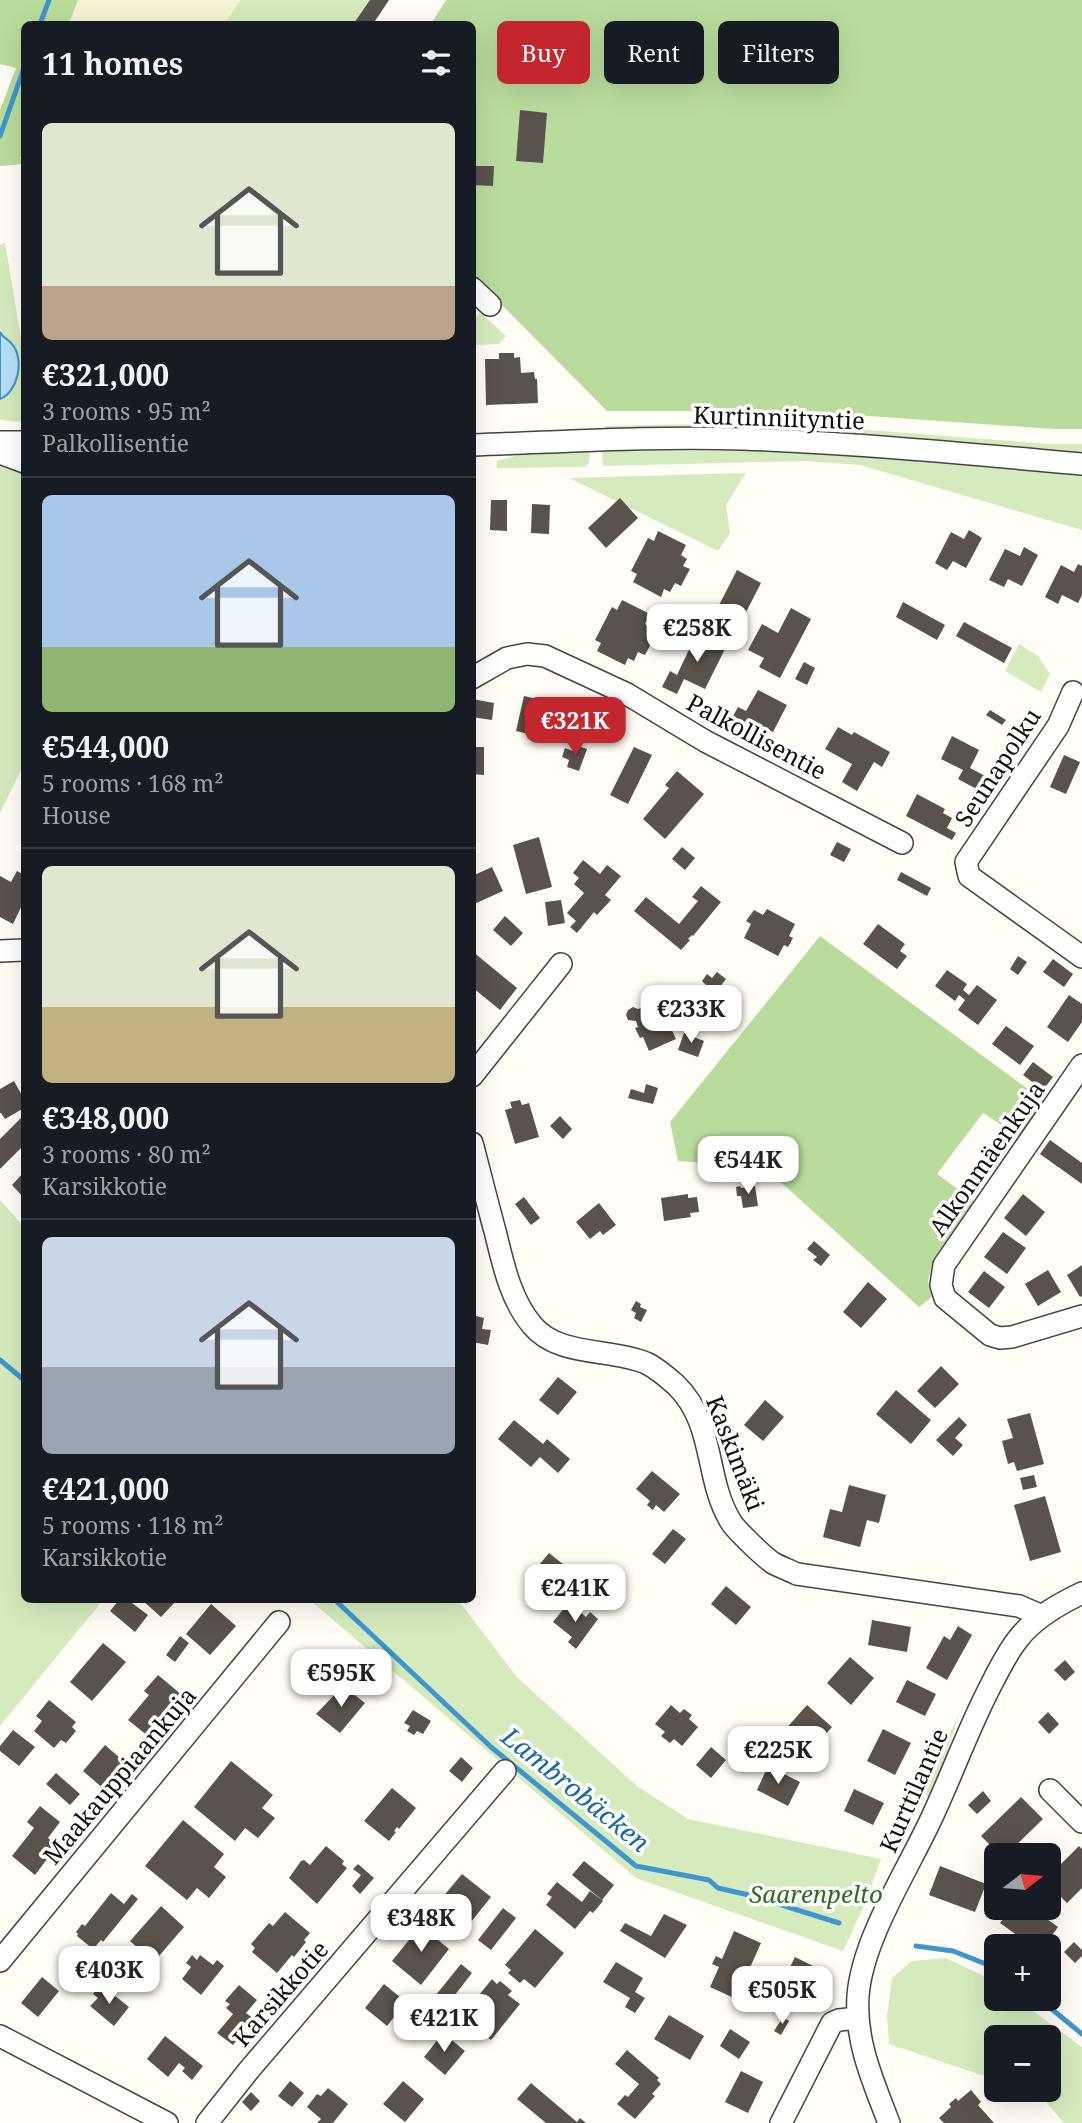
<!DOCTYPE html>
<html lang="en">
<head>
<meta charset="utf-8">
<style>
  :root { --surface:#171b24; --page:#242831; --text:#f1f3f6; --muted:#9ea1a6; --line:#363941; --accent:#c4262e }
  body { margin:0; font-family:"Noto Serif",serif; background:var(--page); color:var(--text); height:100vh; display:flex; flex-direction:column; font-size:26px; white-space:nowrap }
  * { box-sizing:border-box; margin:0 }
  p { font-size:23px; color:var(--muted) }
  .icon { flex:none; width:38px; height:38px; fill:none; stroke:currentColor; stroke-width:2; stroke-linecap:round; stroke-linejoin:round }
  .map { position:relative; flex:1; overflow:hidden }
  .details { position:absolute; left:21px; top:21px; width:455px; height:1582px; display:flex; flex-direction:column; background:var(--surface); border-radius:10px; box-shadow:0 7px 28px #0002 }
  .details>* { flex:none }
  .hud { position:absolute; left:497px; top:21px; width:480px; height:63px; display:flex; gap:14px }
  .needle { width:46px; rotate:74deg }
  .fabs { position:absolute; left:984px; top:1843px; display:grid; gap:14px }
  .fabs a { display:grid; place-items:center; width:77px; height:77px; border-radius:10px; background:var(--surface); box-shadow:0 7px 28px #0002; font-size:35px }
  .price { position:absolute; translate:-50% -60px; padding:0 16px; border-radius:14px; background:#fff; color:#222; font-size:23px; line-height:46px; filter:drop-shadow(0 2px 4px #0008) }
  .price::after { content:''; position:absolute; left:50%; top:42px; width:21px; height:16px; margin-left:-10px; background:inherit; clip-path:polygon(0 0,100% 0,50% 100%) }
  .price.selected { background:var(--accent); color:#fff }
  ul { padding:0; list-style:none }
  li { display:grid; align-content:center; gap:14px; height:371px; padding:0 21px }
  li+li { border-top:2px solid var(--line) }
  li span { display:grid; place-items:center; height:217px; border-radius:10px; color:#555 }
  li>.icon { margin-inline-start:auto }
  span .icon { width:126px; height:126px; fill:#fffc; stroke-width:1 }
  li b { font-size:30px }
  h2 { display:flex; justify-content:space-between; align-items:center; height:84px; padding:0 21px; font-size:30px }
  .pill { padding:0 24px; border-radius:10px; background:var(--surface); box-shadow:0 7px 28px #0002; font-size:24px; line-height:63px }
  .pill.selected { background:var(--accent); color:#fff }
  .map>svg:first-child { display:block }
  .farmland { fill:#f6f3d4 }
  .green { fill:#d5ebbd }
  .forest { fill:#b9dc9c }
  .water { fill:#b9e0f7; stroke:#3f96cf; stroke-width:2 }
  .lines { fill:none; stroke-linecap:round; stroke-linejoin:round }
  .stream { stroke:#3f96cf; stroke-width:5 }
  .building { fill:#5a524d }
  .minor-casing { stroke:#444; stroke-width:24 }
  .minor { stroke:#fff; stroke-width:21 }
  .labels { text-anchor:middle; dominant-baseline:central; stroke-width:7; stroke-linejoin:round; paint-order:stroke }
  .street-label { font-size:24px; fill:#111; stroke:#fff }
  .park-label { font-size:24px; font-style:italic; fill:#2f6b1f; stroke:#fff }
  .water-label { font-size:26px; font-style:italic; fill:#1768a6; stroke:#fff }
</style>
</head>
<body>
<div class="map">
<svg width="1082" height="2123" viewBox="0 0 1082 2123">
  <rect width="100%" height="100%" fill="#fffdf5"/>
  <!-- farmland -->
  <path class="farmland" d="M78,0H240L224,24H69Z"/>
  <!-- green -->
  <path class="green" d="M240,0H372L356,24H224Z
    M5,243L24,356V422L0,420V245Z
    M480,312L506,336L499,344L473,345V321Z
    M748,423L790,424L1050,444H1082V455L605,432V426Z
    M590,451L589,463L585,467L497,468V461L529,452Z
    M602,451H804L1082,473V530L860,465L805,461L603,466Z
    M0,461L20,466L24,473V764L0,813Z
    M746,473L726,505L730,533L718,551L569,478Z
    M1019,644L1038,656L1050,674L1041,692L1005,671Z
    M0,1200L24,1227V1600H103L0,1726Z
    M298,1600H453L461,1604L517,1677L637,1786L688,1819L881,1859L864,1906L843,1951L636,1878L312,1602Z
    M959,1714L938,1781L929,1797L921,1793Z
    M946,1958L990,1979L996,1983V1998L1017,1999L1082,2047V2123H1064L1039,2094L1025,2090H1048V2037H996V2080L889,2044L887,2016L892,1978L912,1961Z"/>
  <!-- forest -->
  <path class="forest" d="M0,0H78L69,24H24V151L20,158L24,164L0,166V110L16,68L0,64Z
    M446,0H1082V429H1054L797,411H607L473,276L472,24H431Z
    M820,936L1047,1103L1020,1137L983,1113L937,1174L974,1201L934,1258L928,1281L932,1297L919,1307L764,1167L678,1161L670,1122Z"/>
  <!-- water -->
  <path class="water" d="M0,332C3,338 8,339 12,344C25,359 18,392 0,399Z"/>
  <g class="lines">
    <!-- stream -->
    <path class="stream" d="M40,24L49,0
      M0,136L24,68
      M0,1360L24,1380
      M335,1600L491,1747L636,1866L709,1880L718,1888L753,1896L839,1923
      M916,1946L953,1951L996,1968
      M1035,1998L1048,2006L1082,2034"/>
  </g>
  <!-- building -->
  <path class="building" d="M370,0H389L373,24H356L354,23Z
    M520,110L547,113L543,163L516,161Z
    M472,166H494L493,186L472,185Z
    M499,353H514V358L520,357L521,373L534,372L535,379H537L538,403L486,405L485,359H499Z
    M620,498L638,518L606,548L588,528Z
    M491,500H507V531L490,530Z
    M532,504L550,505L549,534L531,533Z
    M969,530L982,538L966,568L953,561L947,570L935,563L951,532L964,539Z
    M658,531L686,545L681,555L687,559L683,566L690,569L681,586L675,583L670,592L664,589L661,597L633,582L637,574L631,571L648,538L654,541Z
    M1024,547L1038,555L1022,586L1008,579L1004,587L989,580L1005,549L1020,556Z
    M1078,564L1082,566V595L1078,603L1062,595L1058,604L1045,597L1061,565L1074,572Z
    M737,570L761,583L740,624L716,611Z
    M622,600L650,614L645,624L651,628L647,635L654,638L645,655L638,652L634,661L628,658L625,665L597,651L601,643L595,640L612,607L617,610Z
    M903,602L945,625L937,640L896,617Z
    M791,608L811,619L780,678L759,667L764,658L748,650L762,624L778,633Z
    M708,611L733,623L727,635L702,623Z
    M964,622L1012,648L1004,663L956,636Z
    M697,633L726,647L705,689L684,679L677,694L662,687L670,671L677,675Z
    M804,662L815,668L807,685L795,679Z
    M758,690L787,705L773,732L760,725L754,736L730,722L738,707L746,711Z
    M524,696L550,702L541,737L516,731Z
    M472,699L494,703L492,720L472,717Z
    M990,710L1006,720L1002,725L986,715Z
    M838,727L852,735L854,732L890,752L882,767L874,762L857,791L842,782L852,764L825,749Z
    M952,736L979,750L970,768L989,778L982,792L958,779L963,770L941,759Z
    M575,745L587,749L579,771L567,767L569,760L562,757L565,748L573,751Z
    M472,747H484V775L472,774Z
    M634,747L652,755L628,804L610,795Z
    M1064,755L1080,762L1066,794L1050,787Z
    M677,771L704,794L665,839L643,819L669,788L665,785Z
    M917,794L945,809L943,813L952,818L947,828L956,833L952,840L906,816Z
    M539,837L552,887L526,894L513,845Z
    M837,842L851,849L844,862L830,855Z
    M682,847L695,858L685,870L672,859Z
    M583,860L600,874L607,865L621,876L605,895L611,900L597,915L594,912L577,933L570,927L576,921L567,913L584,893L574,884L579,878L573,873Z
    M492,867L503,891L472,905V876Z
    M17,871L24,875V901L13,924L0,917V876L11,882Z
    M901,872L931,888L927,896L897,880Z
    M701,886L721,902L693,936L692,935L688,939L690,940L681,950L634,911L646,897L679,924L698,901L692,897Z
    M561,900L565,923L548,926L545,902Z
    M767,909L795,924L789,936L793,938L788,947L784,945L778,956L744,938L751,924L746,921L754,910L763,915Z
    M505,916L523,933L511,946L493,930Z
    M878,924L905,944L900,951L907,956L897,969L863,944Z
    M472,951L517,988L500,1010L472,987Z
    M1018,956L1027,962L1018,975L1010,969Z
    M1053,959L1073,974L1064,987L1043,972Z
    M947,970L967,984L963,990L969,995L977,985L997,1000L978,1025L958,1010L965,1000L959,995L955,1001L935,986Z
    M717,972L726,979L710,999L701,992L706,985L702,981L707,974L712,978Z
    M1069,995L1082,1004V1022L1068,1042L1047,1027Z
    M653,1003L658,1014L665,1015L676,1039L649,1051L643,1037L640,1038L635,1028L638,1027L636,1021L628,1020L626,1015L628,1010L633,1007L638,1009Z
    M1006,1026L1034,1046L1020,1065L992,1044Z
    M684,1033L704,1041L698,1057L678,1050Z
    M1033,1062L1053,1077L1043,1090L1023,1075Z
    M14,1081L24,1099L22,1101L24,1108L5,1119L1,1113H0V1089Z
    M646,1084L658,1088L653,1104L628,1098L631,1089L644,1093Z
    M520,1100L522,1105L529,1103L539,1137L515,1144L505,1110L512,1108L510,1102Z
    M24,1115V1145L0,1169V1139Z
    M560,1116L572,1129L563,1139L550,1126Z
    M1050,1140L1082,1163V1184L1040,1154Z
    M24,1172V1198L12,1185Z
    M740,1186L741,1188L755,1186L758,1206L743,1208L741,1196H737L736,1187Z
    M688,1194V1198L697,1197L699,1212L690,1213L691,1217L664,1221L661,1198Z
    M1023,1194L1045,1212L1026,1236L1004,1218Z
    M524,1197L540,1218L531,1225L515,1204Z
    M599,1203L616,1225L603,1235L600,1231L590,1239L576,1222Z
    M1003,1232L1026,1248L1007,1274L984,1257Z
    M814,1241L830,1255L821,1266L813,1260L817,1257L807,1249Z
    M1082,1265V1296L1080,1297L1067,1275Z
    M1048,1270L1061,1292L1038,1306L1025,1284Z
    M984,1271L1005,1287L989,1308L968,1292Z
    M868,1282L887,1299L861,1328L843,1312Z
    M636,1301L641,1304L640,1307L647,1310L641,1322L634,1318L636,1313L631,1310Z
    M472,1315L484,1318L482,1329L491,1330L488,1345L472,1342Z
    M941,1366L959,1384L935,1408L917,1391Z
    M558,1377L577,1392L558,1415L539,1400Z
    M896,1390L931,1420L911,1444L876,1414Z
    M765,1400L784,1417L763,1441L744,1425Z
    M1030,1413L1044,1464L1017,1471L1014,1462L1008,1464L1002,1441L1013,1438L1007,1419Z
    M959,1417L967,1425L955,1438L963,1445L953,1456L936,1440Z
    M514,1420L543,1444L547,1439L570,1459L558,1473L540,1457L531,1467L498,1439Z
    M652,1471L680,1494L664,1512L656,1505L653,1510L647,1505L650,1501L636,1489Z
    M1034,1475L1037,1487L1023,1490L1020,1478Z
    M849,1485L886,1495L879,1523L867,1520L860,1547L823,1537L830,1509L842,1512Z
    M1045,1496L1061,1552L1030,1561L1014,1505Z
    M673,1529L686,1539L665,1564L652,1554Z
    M549,1553L569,1569L550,1592L530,1576Z
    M726,1586L751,1607L736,1625L711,1604Z
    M119,1600H128L148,1615L135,1632L110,1611Z
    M142,1600H177L161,1617Z
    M569,1602L586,1617L590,1612L598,1619L576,1649L568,1642L572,1637L553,1622Z
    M211,1604L236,1626L210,1655L186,1634Z
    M872,1620L911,1627L907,1652L868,1645Z
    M958,1626L972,1635L947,1680L926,1668L944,1636L950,1640Z
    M180,1636L189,1643L175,1662L166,1655Z
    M103,1643L126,1662L92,1701L70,1682Z
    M348,1656L366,1666L356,1683L339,1673Z
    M850,1657L874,1678L851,1705L827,1683Z
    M1065,1660L1075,1672L1065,1681L1054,1670Z
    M158,1675L182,1695L170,1709L173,1711L164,1723L161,1721L148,1736L128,1720L149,1695L144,1691Z
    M907,1680L936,1694L925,1716L896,1702Z
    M343,1686L365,1703L340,1733L316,1714Z
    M49,1700L76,1722L72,1727L76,1731L66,1743L61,1740L54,1748L34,1731L42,1721L36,1716Z
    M671,1705L680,1713L684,1709L692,1715L689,1719L698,1727L682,1746L674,1739L670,1743L661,1736L665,1732L655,1724Z
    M807,1705L832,1727L808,1754L783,1732Z
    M413,1710L431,1721L423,1734L417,1731L414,1735L407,1731L410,1726L404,1723Z
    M1048,1712L1059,1724L1049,1734L1038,1722Z
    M883,1729L911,1743L895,1775L867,1761Z
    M13,1730L35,1747L19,1766L0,1751V1746Z
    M105,1745L127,1764L105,1790L83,1771Z
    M711,1747L726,1760L711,1778L696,1765Z
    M461,1757L473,1768L462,1782L449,1771Z
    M231,1761L273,1795L262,1808L275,1818L258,1838L245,1828L235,1841L194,1807Z
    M768,1766L800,1782L788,1806L757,1790Z
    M56,1773L80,1794L70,1805L46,1784Z
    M392,1788L416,1808L399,1829L397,1827L394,1831L396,1832L389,1841L364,1821Z
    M854,1789L884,1803L873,1825L844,1811Z
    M983,1791L991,1801L977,1814L968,1805Z
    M1021,1797L1043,1819L1006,1855H1000L981,1836Z
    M40,1806L60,1822L48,1838L57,1846L35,1875L12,1856L34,1828L27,1822Z
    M183,1820L224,1854L214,1867L226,1877L209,1898L197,1888L187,1900L145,1866Z
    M326,1846L344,1861L342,1864L347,1868L317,1904L289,1878L301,1861L304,1860L310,1865Z
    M1079,1846L1082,1849V1888L1067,1903L1048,1884V1877Z
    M584,1861L614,1885L602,1900L572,1875Z
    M358,1864L374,1878L360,1894L352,1886L361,1875L353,1869Z
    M940,1866L986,1884L975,1912L929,1895Z
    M462,1874L491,1897L462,1933L451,1923L447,1928L435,1918L438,1915L432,1910Z
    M557,1882L582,1902L590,1891L603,1901L593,1913L590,1911L575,1929L546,1905L552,1897L547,1894Z
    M111,1893L124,1904L132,1894L138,1899L103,1942L101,1940L93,1949L77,1936L78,1934L76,1932L82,1924L85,1926Z
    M161,1906L184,1927L146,1971L131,1958L139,1949L130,1941Z
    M503,1908L516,1918L491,1950L478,1940Z
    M1012,1908H1032L1058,1927L1044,1946H1032L1000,1923Z
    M285,1912L310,1933L304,1940L306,1942L294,1957L292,1955L277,1973L252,1952L255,1948L251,1944L269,1923L273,1926Z
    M664,1914L687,1925L665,1958L620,1931L625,1923L651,1936Z
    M421,1925L427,1929L430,1926L442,1935L438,1940L449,1949L421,1985L392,1961Z
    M535,1929L564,1953L535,1988L524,1979L520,1983L508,1973L511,1970L505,1965Z
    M734,1931L761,1943L736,1999L710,1987L719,1967L712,1964L716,1956L722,1959Z
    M1074,1942L1082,1950V1956L1075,1963L1064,1952Z
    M192,1955L197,1960L200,1955L213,1965L217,1960L224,1966L201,1995L182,1979L191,1967L186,1963Z
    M795,1957L817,1968L797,2007L776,1996Z
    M616,1962L643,1978L635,1992L645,1998L635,2013L625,2007L630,1998L603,1982Z
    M461,1964L472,1973L447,2005L435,1996Z
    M42,1977L59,1991L38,2017L21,2003Z
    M492,1979L497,1984L500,1981L512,1991L508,1995L520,2004L491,2040L462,2016Z
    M384,1984L406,2002L387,2026L365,2008Z
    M239,1985L257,2000L246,2013L254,2019L233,2045L217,2033L233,2014L226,2008L230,2004L225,2001Z
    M99,1986L104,1990L105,1988L129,2007L114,2026L90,2006L98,1998L93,1994Z
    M669,2015L704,2036L690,2060L654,2039Z
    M783,2017L789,2021L781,2035L774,2031Z
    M730,2029L750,2042L739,2059L720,2046Z
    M443,2033L465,2051L445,2075L424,2057Z
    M165,2036L203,2066L192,2080L182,2071L185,2068L179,2063L168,2077L147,2059Z
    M627,2050L659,2078L657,2080L661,2084L652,2094L655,2096L635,2119L617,2104L625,2095L628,2097L639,2084L615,2064Z
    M741,2071L763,2082L748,2113L725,2102Z
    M290,2081L304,2093L292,2107L278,2096Z
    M403,2081L424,2099L405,2122L383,2104Z
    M531,2083L577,2122L580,2118L586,2123H546L517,2099Z
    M328,2088L348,2104L333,2123H317L321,2119L307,2107L317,2094L321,2096Z
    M971,2090L981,2102L978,2105L994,2123H944L939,2118L951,2107L949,2104L956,2098L958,2101Z
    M251,2092L260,2101L251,2111L242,2102Z"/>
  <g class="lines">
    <!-- minor casing -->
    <g class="minor-casing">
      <path id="minor" d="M472,288L490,305
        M0,442H24
        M472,445C563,442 653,436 743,439C856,443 969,454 1082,464
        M0,453L24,462
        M472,678L507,658L527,654L545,656L627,694L705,741L902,843
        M1073,692L1058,726L966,862L969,876L1082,957
        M0,951L24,950
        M1082,1065L944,1265L941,1285L945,1298L990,1335L1000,1338L1012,1337L1082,1316
        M472,1076L561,964
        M472,1143C480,1173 487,1202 495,1231C503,1263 510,1299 532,1325C558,1357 610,1348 646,1363C657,1368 667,1377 676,1385C716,1424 704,1478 731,1522C736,1530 764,1557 773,1563C780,1567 789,1570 797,1574L1019,1606L1042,1616
        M1050,1790L1082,1822
        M0,1961L279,1622
        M0,2036L167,2123
        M207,2123L249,2070L505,1771
        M781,2123L832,2023L839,2020L857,2018
        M889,2123C873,2081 855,2042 858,1996C862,1939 909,1868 933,1815C953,1772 969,1727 991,1685C999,1669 1007,1653 1018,1639C1034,1618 1059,1604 1082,1593"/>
    </g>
    <!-- minor -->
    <use href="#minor" class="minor"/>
  </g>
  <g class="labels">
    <!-- street labels -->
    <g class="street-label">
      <text transform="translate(779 417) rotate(2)">Kurtinniityntie</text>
      <text transform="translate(757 736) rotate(28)">Palkollisentie</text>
      <text transform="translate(997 767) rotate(-57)">Seunapolku</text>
      <text transform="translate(986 1158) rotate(-55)">Alkonmäenkuja</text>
      <text transform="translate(736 1453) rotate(69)">Kaskimäki</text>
      <text transform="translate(119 1775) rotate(-50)">Maakauppiaankuja</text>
      <text transform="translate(913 1790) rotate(-66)">Kurttilantie</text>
      <text transform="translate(280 1993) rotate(-49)">Karsikkotie</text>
    </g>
    <!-- park labels -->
    <g class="park-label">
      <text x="816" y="1893">Saarenpelto</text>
    </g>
    <!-- water labels -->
    <g class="water-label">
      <text transform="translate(576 1789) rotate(39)">Lambrobäcken</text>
    </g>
  </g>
</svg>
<div class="fabs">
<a><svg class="needle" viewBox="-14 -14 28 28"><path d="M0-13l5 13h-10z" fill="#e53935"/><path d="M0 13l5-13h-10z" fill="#9ea1a6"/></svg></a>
<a>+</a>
<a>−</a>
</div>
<b class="price" style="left:697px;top:664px">€258K</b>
<b class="price selected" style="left:575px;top:757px">€321K</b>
<b class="price" style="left:691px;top:1045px">€233K</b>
<b class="price" style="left:748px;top:1196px">€544K</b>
<b class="price" style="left:575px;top:1624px">€241K</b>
<b class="price" style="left:341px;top:1709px">€595K</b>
<b class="price" style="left:778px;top:1786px">€225K</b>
<b class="price" style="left:421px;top:1954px">€348K</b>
<b class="price" style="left:109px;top:2006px">€403K</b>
<b class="price" style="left:782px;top:2026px">€505K</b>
<b class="price" style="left:444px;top:2054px">€421K</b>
<div class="hud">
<a class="pill selected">Buy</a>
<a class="pill">Rent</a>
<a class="pill">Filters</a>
</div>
<section class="details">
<h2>11 homes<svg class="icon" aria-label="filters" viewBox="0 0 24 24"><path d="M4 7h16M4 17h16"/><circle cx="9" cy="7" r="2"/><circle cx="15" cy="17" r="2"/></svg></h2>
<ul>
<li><span style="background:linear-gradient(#dfe7d0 75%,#b9a48a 0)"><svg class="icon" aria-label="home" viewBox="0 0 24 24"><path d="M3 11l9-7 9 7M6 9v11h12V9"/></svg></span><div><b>€321,000</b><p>3 rooms · 95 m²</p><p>Palkollisentie</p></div></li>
<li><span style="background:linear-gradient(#a9c7e8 70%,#8fb573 0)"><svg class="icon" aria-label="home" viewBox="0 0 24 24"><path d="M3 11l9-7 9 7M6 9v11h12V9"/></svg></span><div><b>€544,000</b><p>5 rooms · 168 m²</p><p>House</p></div></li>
<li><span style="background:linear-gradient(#dfe7d0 65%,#c2b280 0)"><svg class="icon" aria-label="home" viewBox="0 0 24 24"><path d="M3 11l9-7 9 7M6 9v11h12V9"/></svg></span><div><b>€348,000</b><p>3 rooms · 80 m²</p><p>Karsikkotie</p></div></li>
<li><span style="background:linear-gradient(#c9d6e8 60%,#9aa5b1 0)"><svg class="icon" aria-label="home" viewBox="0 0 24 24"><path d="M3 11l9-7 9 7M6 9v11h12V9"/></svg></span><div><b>€421,000</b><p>5 rooms · 118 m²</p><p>Karsikkotie</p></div></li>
</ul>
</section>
</div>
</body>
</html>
